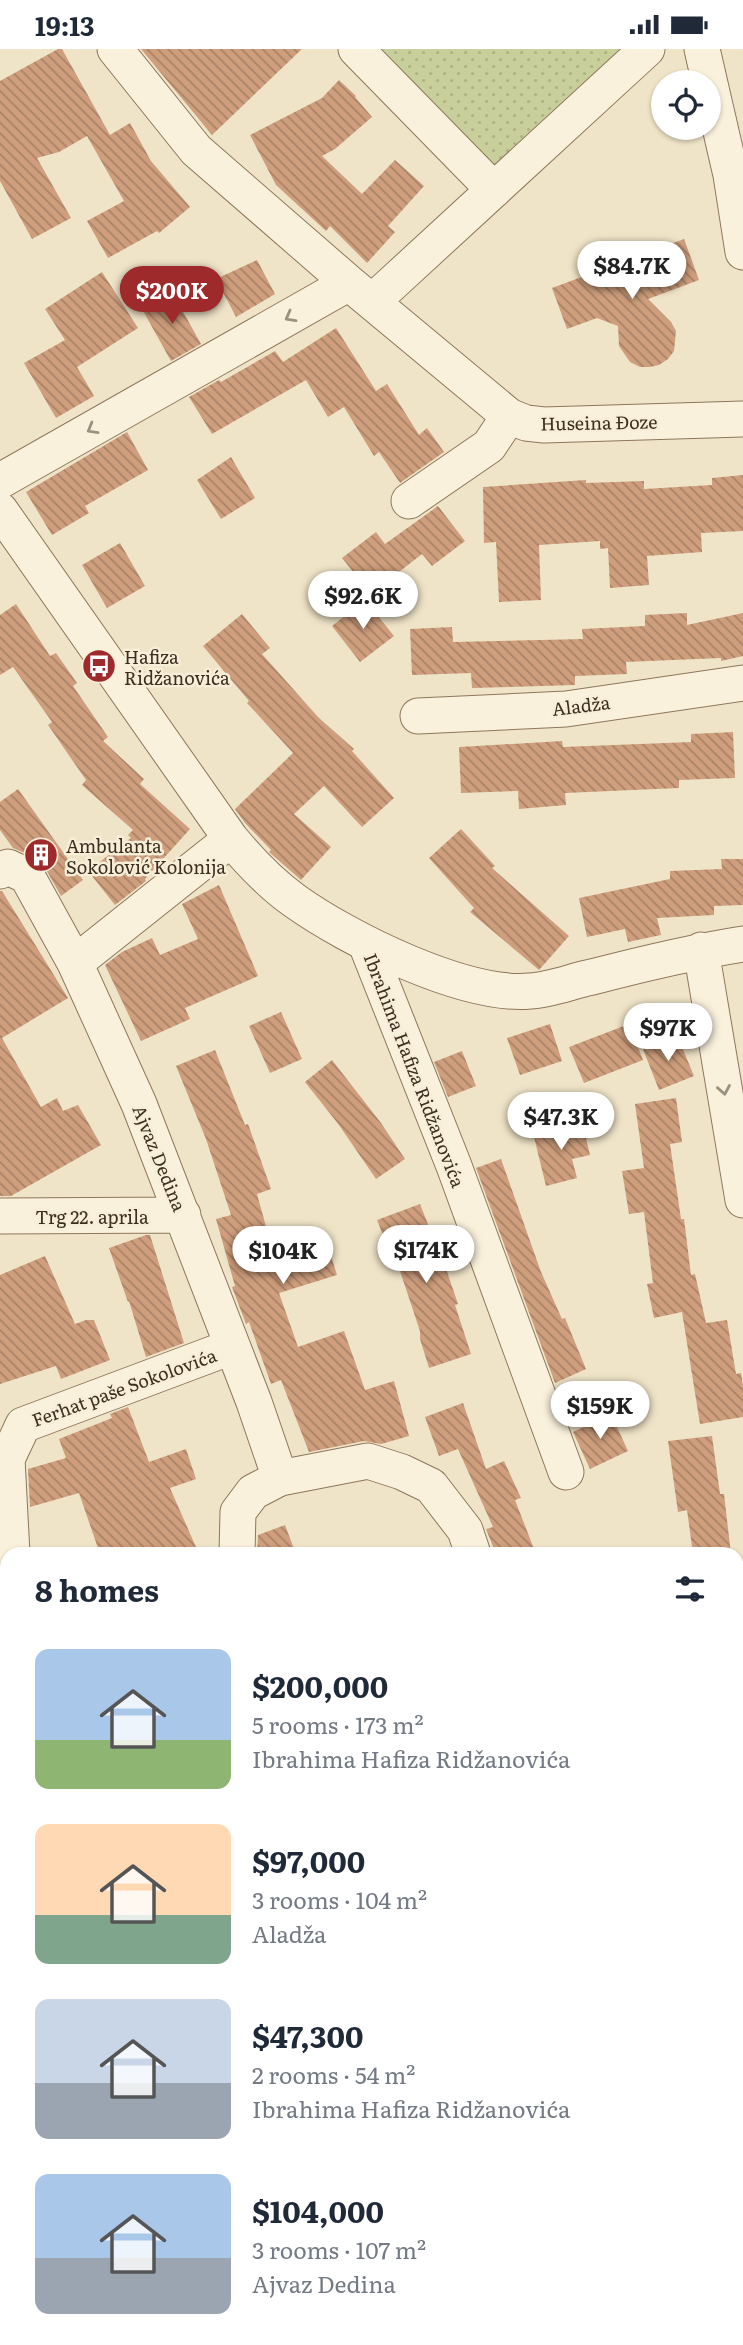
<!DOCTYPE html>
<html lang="en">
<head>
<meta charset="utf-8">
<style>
  :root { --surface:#fff; --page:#f2f2f3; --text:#1f2937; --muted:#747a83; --accent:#9e2a2b }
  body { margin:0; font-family:Literata,serif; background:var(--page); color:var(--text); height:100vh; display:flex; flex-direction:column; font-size:26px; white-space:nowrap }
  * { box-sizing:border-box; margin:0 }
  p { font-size:23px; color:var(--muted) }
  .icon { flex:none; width:38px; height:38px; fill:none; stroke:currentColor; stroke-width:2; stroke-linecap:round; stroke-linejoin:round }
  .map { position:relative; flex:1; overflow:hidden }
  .drawer { position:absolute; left:0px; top:1498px; width:744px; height:798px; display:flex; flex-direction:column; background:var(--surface); border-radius:21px 21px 0 0; box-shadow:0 2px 5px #0004 }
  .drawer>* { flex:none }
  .controls { position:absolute; left:651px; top:21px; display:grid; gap:14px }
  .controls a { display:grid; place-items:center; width:70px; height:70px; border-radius:50%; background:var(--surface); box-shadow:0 2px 5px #0004; font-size:35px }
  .price { position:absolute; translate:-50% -60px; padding:0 16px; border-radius:24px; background:#fff; color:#222; font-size:23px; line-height:46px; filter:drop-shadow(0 2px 4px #0008) }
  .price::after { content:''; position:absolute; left:50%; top:42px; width:21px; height:16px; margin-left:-10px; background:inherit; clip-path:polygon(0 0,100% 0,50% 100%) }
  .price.current { background:var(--accent); color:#fff }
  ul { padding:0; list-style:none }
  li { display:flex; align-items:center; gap:21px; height:175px; padding:0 35px }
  li span { display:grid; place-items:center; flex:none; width:196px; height:140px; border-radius:14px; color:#555 }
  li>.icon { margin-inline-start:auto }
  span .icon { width:84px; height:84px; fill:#fffc; stroke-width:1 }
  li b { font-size:30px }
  h2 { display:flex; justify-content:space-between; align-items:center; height:84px; padding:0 35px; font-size:30px }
  .status { display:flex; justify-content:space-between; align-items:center; height:49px; padding:0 35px; background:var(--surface); direction:ltr }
  .status svg { height:19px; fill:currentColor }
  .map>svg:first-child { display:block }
  .grass { fill:url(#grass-dots) }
  .building { fill:url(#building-back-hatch) }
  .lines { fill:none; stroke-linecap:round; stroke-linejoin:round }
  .minor-casing { stroke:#8d765c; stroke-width:37 }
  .minor { stroke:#faf1dc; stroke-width:35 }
  .oneway { stroke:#9c907e }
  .labels { text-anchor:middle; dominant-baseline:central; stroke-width:5; stroke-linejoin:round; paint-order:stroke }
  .street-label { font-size:18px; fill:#3d2e20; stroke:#f7eed8 }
  .poi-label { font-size:18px; fill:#3d2e20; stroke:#f7eed8; text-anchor:start }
</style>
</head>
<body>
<div class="status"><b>19:13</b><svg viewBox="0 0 49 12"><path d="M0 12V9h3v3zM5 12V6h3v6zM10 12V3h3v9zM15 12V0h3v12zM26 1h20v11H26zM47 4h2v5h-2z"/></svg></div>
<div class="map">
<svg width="743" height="2296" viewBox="0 0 743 2296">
  <defs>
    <pattern id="grass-dots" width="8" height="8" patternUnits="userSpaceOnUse" patternTransform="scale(1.75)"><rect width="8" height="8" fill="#c9cf9b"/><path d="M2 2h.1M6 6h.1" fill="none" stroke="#aeb285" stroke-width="1.8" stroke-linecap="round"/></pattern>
    <pattern id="building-back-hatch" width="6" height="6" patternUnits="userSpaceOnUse" patternTransform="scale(1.75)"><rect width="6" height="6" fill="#cf9f7d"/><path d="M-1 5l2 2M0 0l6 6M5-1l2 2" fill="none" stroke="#a98266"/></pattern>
  </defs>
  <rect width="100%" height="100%" fill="#f0e4c8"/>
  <!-- grass -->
  <path class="grass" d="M366,0H630L506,137Z"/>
  <!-- building -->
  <path class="building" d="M58,0H62L110,86L130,74L151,112L190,158L159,184L157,182L108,209L87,172L124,152L87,87L59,103L37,109L71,169L32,190L0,132V32Z
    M141,0H302L212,86Z
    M339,31L356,47L355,48L372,68L335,100L322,107L362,145L395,111L424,137L388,177L395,183L367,214L330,177L326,182L276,136L250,86L322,49Z
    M684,190L699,231L648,250L671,273L676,282L674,302L668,310L659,316L650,318H640L630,313L619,297L618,277L597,269L567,280L552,239Z
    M257,211L275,245L236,268L216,230Z
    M102,223L138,279L77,318L94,347L56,369L24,314L65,291L45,260Z
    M172,243L201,295L171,312L142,260Z
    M336,279L376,342L387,335L419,386L427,379L444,403L400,434L379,403L374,407L344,358L328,368L306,331L212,385L189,348L219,331L221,333L275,302L283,313Z
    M127,383L148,421L85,457L89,464L52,486L26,443Z
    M231,408L255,449L221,470L197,431Z
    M743,426V482L701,484L702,503L647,507L649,536L610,539L608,499L600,500V492L539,496L541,551L499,553L496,493L484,494L483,438L586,431V434L644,432V440L712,436V429Z
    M438,457L465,492L432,517L422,505L371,545L342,509L376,483L385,495Z
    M120,494L145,537L107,559L82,516Z
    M365,551L394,587L360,613L332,577Z
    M16,555L50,607L56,604L77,634L73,637L108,688L103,692L144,730L140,735L190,780L145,830L146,832L115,856L88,822L131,789L128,786L133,781L82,736L86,731L48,676L52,673L13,618L0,626V566Z
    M687,564V576L743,564V607L721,612V609L626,613L627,625L575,627V636L472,639L471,624L412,626L410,580L452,578L453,593L583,590L582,580L645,577V566Z
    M242,565L270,599L262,605L318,668L354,700L352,702L394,749L362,778L324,737L294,765L331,798L301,831L269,803L271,801L245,774L235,760L293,704L247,654L249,652L203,597Z
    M733,683L735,729L679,731V739L565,744L566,756L519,760L518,742L461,744L459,698L562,692L563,698L691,693V685Z
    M18,740L83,831L61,847L44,817L36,809L13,799L0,781V753Z
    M461,780L495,817L492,819L569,887L539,921L470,863L474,859L429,809Z
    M721,810H743V856L714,857V866L657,869L661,886L628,893L625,880L587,888L579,849L670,830V822L722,820Z
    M219,836L258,927L185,959L190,970L141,992L105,916L122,903L152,889L160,906L198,890L182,855Z
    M0,842H2L68,949L2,989L41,1058L57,1049L63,1062L78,1056L101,1096L11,1147H0Z
    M281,963L302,1010L270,1024L249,977Z
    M550,975L562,1012L520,1026L507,989Z
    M629,975L643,1011L584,1034L569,998Z
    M677,986L694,1027L659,1041L643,1000Z
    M215,1001L245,1076L248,1075L271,1140L257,1145L272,1199L261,1207L265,1215L326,1191L337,1226L279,1244L298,1298L344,1282L365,1341L394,1332L409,1387L381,1395L364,1392L309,1403L281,1331L271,1335L249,1273L246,1275L232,1238L235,1237L216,1170L231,1166L206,1090L176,1017Z
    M462,1002L476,1037L448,1048L434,1013Z
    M332,1011L381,1074L405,1110L376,1130L339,1076L305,1033Z
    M676,1049L682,1093L670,1095L681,1170H684L691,1226L695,1225L706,1274L727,1271L736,1325L741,1324L743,1337V1368L700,1375L682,1263L654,1269L647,1235L653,1234L644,1163L629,1165L622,1122L644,1119L635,1055Z
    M582,1073L590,1106L572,1110L577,1129L546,1137L533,1084Z
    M501,1110L541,1223L562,1270L565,1269L586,1320L555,1334L476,1119Z
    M420,1155L442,1211H443L458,1255L455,1256L471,1305L429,1319L420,1290V1282L393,1201L392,1202L388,1190L385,1191L377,1171Z
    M146,1186H150L184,1294L146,1308L129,1252L128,1253L109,1199Z
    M45,1207L75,1275L86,1271H94L110,1311L61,1330L56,1317L0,1335V1226Z
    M463,1354L486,1420L504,1412L521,1449L515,1451L536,1505H496L486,1480L493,1478L458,1400L439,1407L425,1368Z
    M128,1358L149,1413L186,1400L196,1430L170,1439L199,1505H100L79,1444L30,1458L28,1420L66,1409L59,1390L112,1369L110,1365Z
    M611,1365L628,1402L590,1420L573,1383Z
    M712,1387L720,1445H724L731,1505H693L687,1461L678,1463L668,1392Z
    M285,1476L296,1505H257L258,1486Z"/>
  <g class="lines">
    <!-- minor casing -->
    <g class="minor-casing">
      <path id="minor" d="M115,0L196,101L349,234L509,367L526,374L544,376L743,370
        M356,0L494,141
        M702,0L731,126L743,203
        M373,252L647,0
        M0,432L349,234
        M409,452L489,397L509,367
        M0,461L231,790C250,813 271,835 295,852C348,890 465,948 530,942C551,941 572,932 592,928C642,915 692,903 743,895
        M418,667L566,660L743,634
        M0,822L8,818L27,827L75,914L139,1055L254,1353L280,1429
        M366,895L454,1117L566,1423
        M701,901L743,1151
        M75,914L231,790
        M0,1167L183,1166
        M12,1505L7,1410L23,1376L231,1298
        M237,1505L238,1463L253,1443L280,1429L368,1412L402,1423L431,1437L465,1481L473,1505
        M7,1549L0,1578L7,1607
        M737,1903L743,1912
        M164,2289L165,2296
        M381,2289L385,2296
        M696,2289L701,2296"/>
    </g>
    <!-- minor -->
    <use href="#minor" class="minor"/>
  </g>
  <!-- one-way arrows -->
  <defs><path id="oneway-chevron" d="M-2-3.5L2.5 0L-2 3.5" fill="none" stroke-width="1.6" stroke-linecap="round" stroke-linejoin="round" transform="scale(1.75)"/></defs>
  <g class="oneway">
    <use href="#oneway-chevron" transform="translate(290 268) rotate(151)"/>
    <use href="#oneway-chevron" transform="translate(92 380) rotate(150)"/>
    <use href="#oneway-chevron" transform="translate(724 1041) rotate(80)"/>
  </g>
  <!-- icons -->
  <defs>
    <g id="bus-disc" transform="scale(1.75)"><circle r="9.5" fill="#9e2a2b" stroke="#f7eed8"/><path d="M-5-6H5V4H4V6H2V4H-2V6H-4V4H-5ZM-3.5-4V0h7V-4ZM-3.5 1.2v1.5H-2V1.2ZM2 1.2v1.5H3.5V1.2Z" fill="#fff"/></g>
    <g id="building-disc" transform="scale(1.75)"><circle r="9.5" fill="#9e2a2b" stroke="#f7eed8"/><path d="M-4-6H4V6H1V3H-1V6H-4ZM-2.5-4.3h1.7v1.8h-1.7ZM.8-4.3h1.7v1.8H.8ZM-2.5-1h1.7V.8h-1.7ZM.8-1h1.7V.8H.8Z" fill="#fff"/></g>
  </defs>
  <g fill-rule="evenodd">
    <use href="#bus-disc" x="99" y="617"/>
    <use href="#building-disc" x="41" y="806"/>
  </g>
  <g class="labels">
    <!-- street labels -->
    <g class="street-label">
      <text transform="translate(599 373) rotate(-1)">Huseina Đoze</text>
      <text transform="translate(581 656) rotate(-7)">Aladža</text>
      <text transform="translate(415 1021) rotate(69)">Ibrahima Hafiza Ridžanovića</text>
      <text transform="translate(160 1109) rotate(68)">Ajvaz Dedina</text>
      <text x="92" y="1167">Trg 22. aprila</text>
      <text transform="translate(124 1338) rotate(-20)">Ferhat paše Sokolovića</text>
    </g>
    <!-- poi labels -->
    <g class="poi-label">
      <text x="124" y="607">Hafiza<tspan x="124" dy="21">Ridžanovića</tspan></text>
      <text x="66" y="796">Ambulanta<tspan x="66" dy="21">Sokolović Kolonija</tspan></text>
    </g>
  </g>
</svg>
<div class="controls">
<a><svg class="icon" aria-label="locate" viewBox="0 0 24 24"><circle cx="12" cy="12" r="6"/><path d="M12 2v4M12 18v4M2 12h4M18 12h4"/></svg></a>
</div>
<b class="price" style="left:632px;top:252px">$84.7K</b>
<b class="price current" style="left:172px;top:277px">$200K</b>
<b class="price" style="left:363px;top:582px">$92.6K</b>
<b class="price" style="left:668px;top:1014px">$97K</b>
<b class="price" style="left:561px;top:1103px">$47.3K</b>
<b class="price" style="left:426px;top:1236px">$174K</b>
<b class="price" style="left:283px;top:1237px">$104K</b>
<b class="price" style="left:600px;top:1392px">$159K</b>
<section class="drawer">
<h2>8 homes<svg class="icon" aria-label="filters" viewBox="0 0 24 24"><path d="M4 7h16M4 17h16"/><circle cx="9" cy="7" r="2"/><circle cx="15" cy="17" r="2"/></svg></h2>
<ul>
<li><span style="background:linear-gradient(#a9c7e8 65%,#8fb573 0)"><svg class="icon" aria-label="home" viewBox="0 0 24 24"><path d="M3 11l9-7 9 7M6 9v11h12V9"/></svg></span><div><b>$200,000</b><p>5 rooms · 173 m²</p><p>Ibrahima Hafiza Ridžanovića</p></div></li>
<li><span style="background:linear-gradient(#ffd9b3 65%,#7fa58c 0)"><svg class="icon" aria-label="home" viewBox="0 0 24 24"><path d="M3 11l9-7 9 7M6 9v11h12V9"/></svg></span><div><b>$97,000</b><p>3 rooms · 104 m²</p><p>Aladža</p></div></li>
<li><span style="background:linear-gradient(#c9d6e8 60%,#9aa5b1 0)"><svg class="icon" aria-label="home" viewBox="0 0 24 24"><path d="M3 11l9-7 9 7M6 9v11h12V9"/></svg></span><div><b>$47,300</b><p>2 rooms · 54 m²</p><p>Ibrahima Hafiza Ridžanovića</p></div></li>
<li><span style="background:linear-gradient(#a9c7e8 60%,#9aa5b1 0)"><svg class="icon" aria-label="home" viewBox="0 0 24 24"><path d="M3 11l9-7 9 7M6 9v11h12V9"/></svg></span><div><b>$104,000</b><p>3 rooms · 107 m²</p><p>Ajvaz Dedina</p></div></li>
</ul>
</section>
</div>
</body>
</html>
